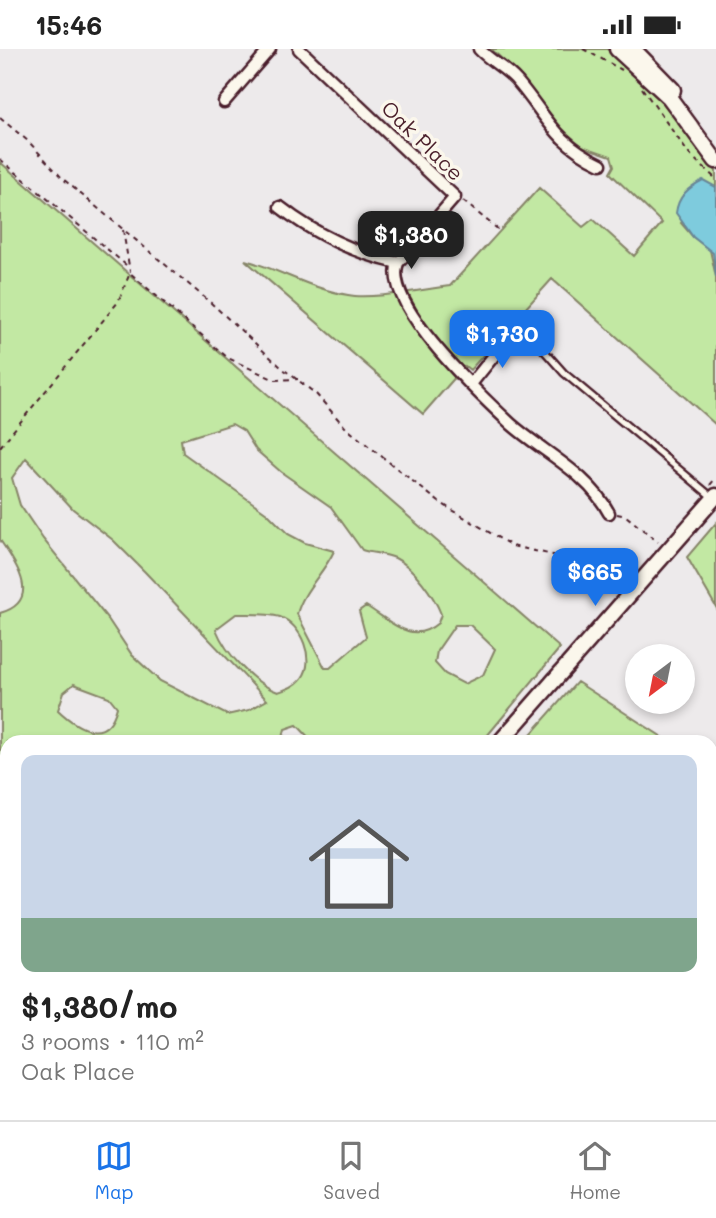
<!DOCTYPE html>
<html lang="en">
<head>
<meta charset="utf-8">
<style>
  :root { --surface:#fff; --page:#f2f2f2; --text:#222; --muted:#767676; --line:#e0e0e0; --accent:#1a73e8 }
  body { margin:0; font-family:Mali,sans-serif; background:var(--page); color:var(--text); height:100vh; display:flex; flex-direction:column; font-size:26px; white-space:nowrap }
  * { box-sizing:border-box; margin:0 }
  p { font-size:23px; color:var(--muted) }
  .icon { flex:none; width:38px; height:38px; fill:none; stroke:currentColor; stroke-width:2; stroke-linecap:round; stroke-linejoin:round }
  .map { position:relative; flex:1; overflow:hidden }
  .side { position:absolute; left:0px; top:686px; width:718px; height:385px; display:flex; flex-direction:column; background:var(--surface); border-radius:21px 21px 0 0; box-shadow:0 4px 10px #0003 }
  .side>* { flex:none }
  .needle { width:46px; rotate:212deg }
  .controls { position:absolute; left:625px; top:595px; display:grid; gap:14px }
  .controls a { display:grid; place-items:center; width:70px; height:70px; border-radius:50%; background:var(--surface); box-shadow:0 4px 10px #0003; font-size:35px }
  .price { position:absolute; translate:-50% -60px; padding:0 16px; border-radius:14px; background:var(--accent); color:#fff; font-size:23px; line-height:46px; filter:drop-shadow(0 2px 4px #0008) }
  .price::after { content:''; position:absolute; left:50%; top:42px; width:21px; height:16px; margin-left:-10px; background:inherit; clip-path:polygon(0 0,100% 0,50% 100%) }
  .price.active { background:#222; color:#fff }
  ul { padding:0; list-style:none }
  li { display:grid; align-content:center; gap:14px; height:371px; padding:0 21px }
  li span { display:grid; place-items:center; height:217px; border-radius:14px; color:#555 }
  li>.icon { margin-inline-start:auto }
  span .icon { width:126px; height:126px; fill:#fffc; stroke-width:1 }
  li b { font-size:30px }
  .status { display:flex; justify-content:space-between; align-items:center; height:49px; padding:0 35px; background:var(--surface); direction:ltr }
  .status svg { height:19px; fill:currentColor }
  .dock { display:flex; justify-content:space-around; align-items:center; height:98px; border-top:2px solid var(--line); background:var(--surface); font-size:19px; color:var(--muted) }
  .dock a { display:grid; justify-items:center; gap:4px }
  .dock .active { color:var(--accent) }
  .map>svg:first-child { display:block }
  .green { fill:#c2e8a3; stroke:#868467; stroke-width:2; fill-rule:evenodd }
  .water { fill:#7ecbdd; stroke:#698696; stroke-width:2 }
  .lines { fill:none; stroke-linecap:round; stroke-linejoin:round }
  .lane-casing { stroke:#4a1f2b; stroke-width:10 }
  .street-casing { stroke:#4a1f2b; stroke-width:15 }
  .secondary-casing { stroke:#4a1f2b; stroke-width:19 }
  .highway-casing { stroke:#4a1f2b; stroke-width:23 }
  .path { stroke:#4a1f2b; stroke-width:2; stroke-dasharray:5 5; stroke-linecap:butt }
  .lane { stroke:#fbf7ec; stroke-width:5 }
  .street { stroke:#fbf7ec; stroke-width:10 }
  .secondary { stroke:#fbf7ec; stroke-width:14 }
  .highway { stroke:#fbf7ec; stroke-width:18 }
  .labels { text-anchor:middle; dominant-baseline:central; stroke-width:7; stroke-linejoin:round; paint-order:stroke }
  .street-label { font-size:21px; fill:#4a1f2b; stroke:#fbf7ec }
</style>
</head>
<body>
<div class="status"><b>15:46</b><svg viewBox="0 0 49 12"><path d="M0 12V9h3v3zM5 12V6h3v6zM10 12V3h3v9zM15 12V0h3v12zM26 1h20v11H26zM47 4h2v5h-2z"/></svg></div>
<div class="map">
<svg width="716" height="1071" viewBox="0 0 716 1071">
  <rect width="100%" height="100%" fill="#edeaeb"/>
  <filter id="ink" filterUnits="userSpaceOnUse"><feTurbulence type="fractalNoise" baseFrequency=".0143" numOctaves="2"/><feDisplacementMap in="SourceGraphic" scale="14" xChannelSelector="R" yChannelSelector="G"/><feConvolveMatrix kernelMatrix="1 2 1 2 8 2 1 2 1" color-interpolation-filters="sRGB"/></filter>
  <g filter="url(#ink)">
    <!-- green -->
    <path class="green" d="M491,0H607L662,53L716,122V138L681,174L693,188L710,201L716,228V376L552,230L470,321L465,317L423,365L245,211C281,221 311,240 348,246C372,251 424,240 450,237L539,139L583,178L593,170L634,207L662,174L610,124L614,117L611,107L582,97L555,74L523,29Z
      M0,113L560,599L482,693H313L297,676L285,680L282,693H7V1064H155L149,1071H0V564C43,552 16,515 0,491ZM232,375L244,382L256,401L281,423L331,458L362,501C372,504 385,505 395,509C414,518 434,547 441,565L438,574C411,597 391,572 366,557L359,562L366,588L330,619H325L297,565C303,541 324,524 334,502L305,494L288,485L267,464L183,404L181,391ZM26,409L73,460L113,491L145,523L267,651L249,661L227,666L160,632L132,606L108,570L43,490L20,456L12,429ZM236,565C249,565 268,564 280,568C301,575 316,611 302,629C296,637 287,640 278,643C253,634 226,605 216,580ZM455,576H470L495,600L483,626L464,635L445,625L435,614L437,602ZM74,635L109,648L117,658C107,697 78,680 58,661L64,643Z
      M716,474V558L687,508Z
      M577,633L670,693H524Z
      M711,719L716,723L715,805H711Z
      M711,1004L716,1008V1071H514L528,1064H710Z
      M187,1064H394L380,1071H180Z"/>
    <!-- water -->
    <path class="water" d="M703,131L716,138V228L713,204L693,188L676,164C678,147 689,138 703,131Z"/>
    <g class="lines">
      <!-- lane casing -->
      <g class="lane-casing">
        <path id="lane" d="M509,288L520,283L532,288L564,324L712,448"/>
      </g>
      <!-- street casing -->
      <g class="street-casing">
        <path id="street" d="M299,0L455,148L398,214C382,255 482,348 511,375C544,404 588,424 609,464
          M479,0C490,12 506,19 517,32C547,67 554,93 601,115
          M224,53L270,0
          M280,158C316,186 354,204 398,214
          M471,335L509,288"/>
      </g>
      <!-- secondary casing -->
      <g class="secondary-casing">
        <path id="secondary" d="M617,0L669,48L716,112
          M633,0L673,41
          M500,693L716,447
          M164,1071L170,1064"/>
      </g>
      <!-- highway casing -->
      <g class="highway-casing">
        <path id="highway" d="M710,926L716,923
          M710,954L716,951
          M426,1071L439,1064
          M481,1071L494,1064"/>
      </g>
      <!-- path -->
      <path class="path" d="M583,0L622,21
        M642,39L689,105L716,130
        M0,69L28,92L63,130L211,254L282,319L316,345L346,379L439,453L512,497L562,508L617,542
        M0,110L126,216
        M463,152L500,182
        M123,181L130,223
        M0,398L118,253L130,224L228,309L275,331L298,330
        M710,436L716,429
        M617,465L626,467L658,493
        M0,912L7,916"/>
      <!-- lane -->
      <use href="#lane" class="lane"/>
      <!-- street -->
      <use href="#street" class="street"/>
      <!-- secondary -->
      <use href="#secondary" class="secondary"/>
      <!-- highway -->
      <use href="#highway" class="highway"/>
    </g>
  </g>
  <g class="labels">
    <!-- street labels -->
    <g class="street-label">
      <text transform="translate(423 91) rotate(44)">Oak Place</text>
    </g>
  </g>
</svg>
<div class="controls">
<a><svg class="needle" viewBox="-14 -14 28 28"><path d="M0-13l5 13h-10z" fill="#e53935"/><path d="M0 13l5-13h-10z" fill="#767676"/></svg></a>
</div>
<b class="price active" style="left:411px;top:222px">$1,380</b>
<b class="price" style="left:502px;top:321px">$1,730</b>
<b class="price" style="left:595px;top:559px">$665</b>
<section class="side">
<ul>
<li><span style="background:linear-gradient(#c9d6e8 75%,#7fa58c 0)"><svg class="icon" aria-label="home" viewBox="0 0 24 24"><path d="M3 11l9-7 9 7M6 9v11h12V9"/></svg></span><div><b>$1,380/mo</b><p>3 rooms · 110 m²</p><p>Oak Place</p></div></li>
</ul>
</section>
</div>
<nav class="dock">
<a class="active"><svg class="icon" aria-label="map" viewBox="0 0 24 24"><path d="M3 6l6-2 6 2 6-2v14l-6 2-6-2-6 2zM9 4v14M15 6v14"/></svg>Map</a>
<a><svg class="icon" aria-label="saved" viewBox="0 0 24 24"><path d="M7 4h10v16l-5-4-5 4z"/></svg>Saved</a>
<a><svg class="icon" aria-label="home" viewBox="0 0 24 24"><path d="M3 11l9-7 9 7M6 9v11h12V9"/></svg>Home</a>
</nav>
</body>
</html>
